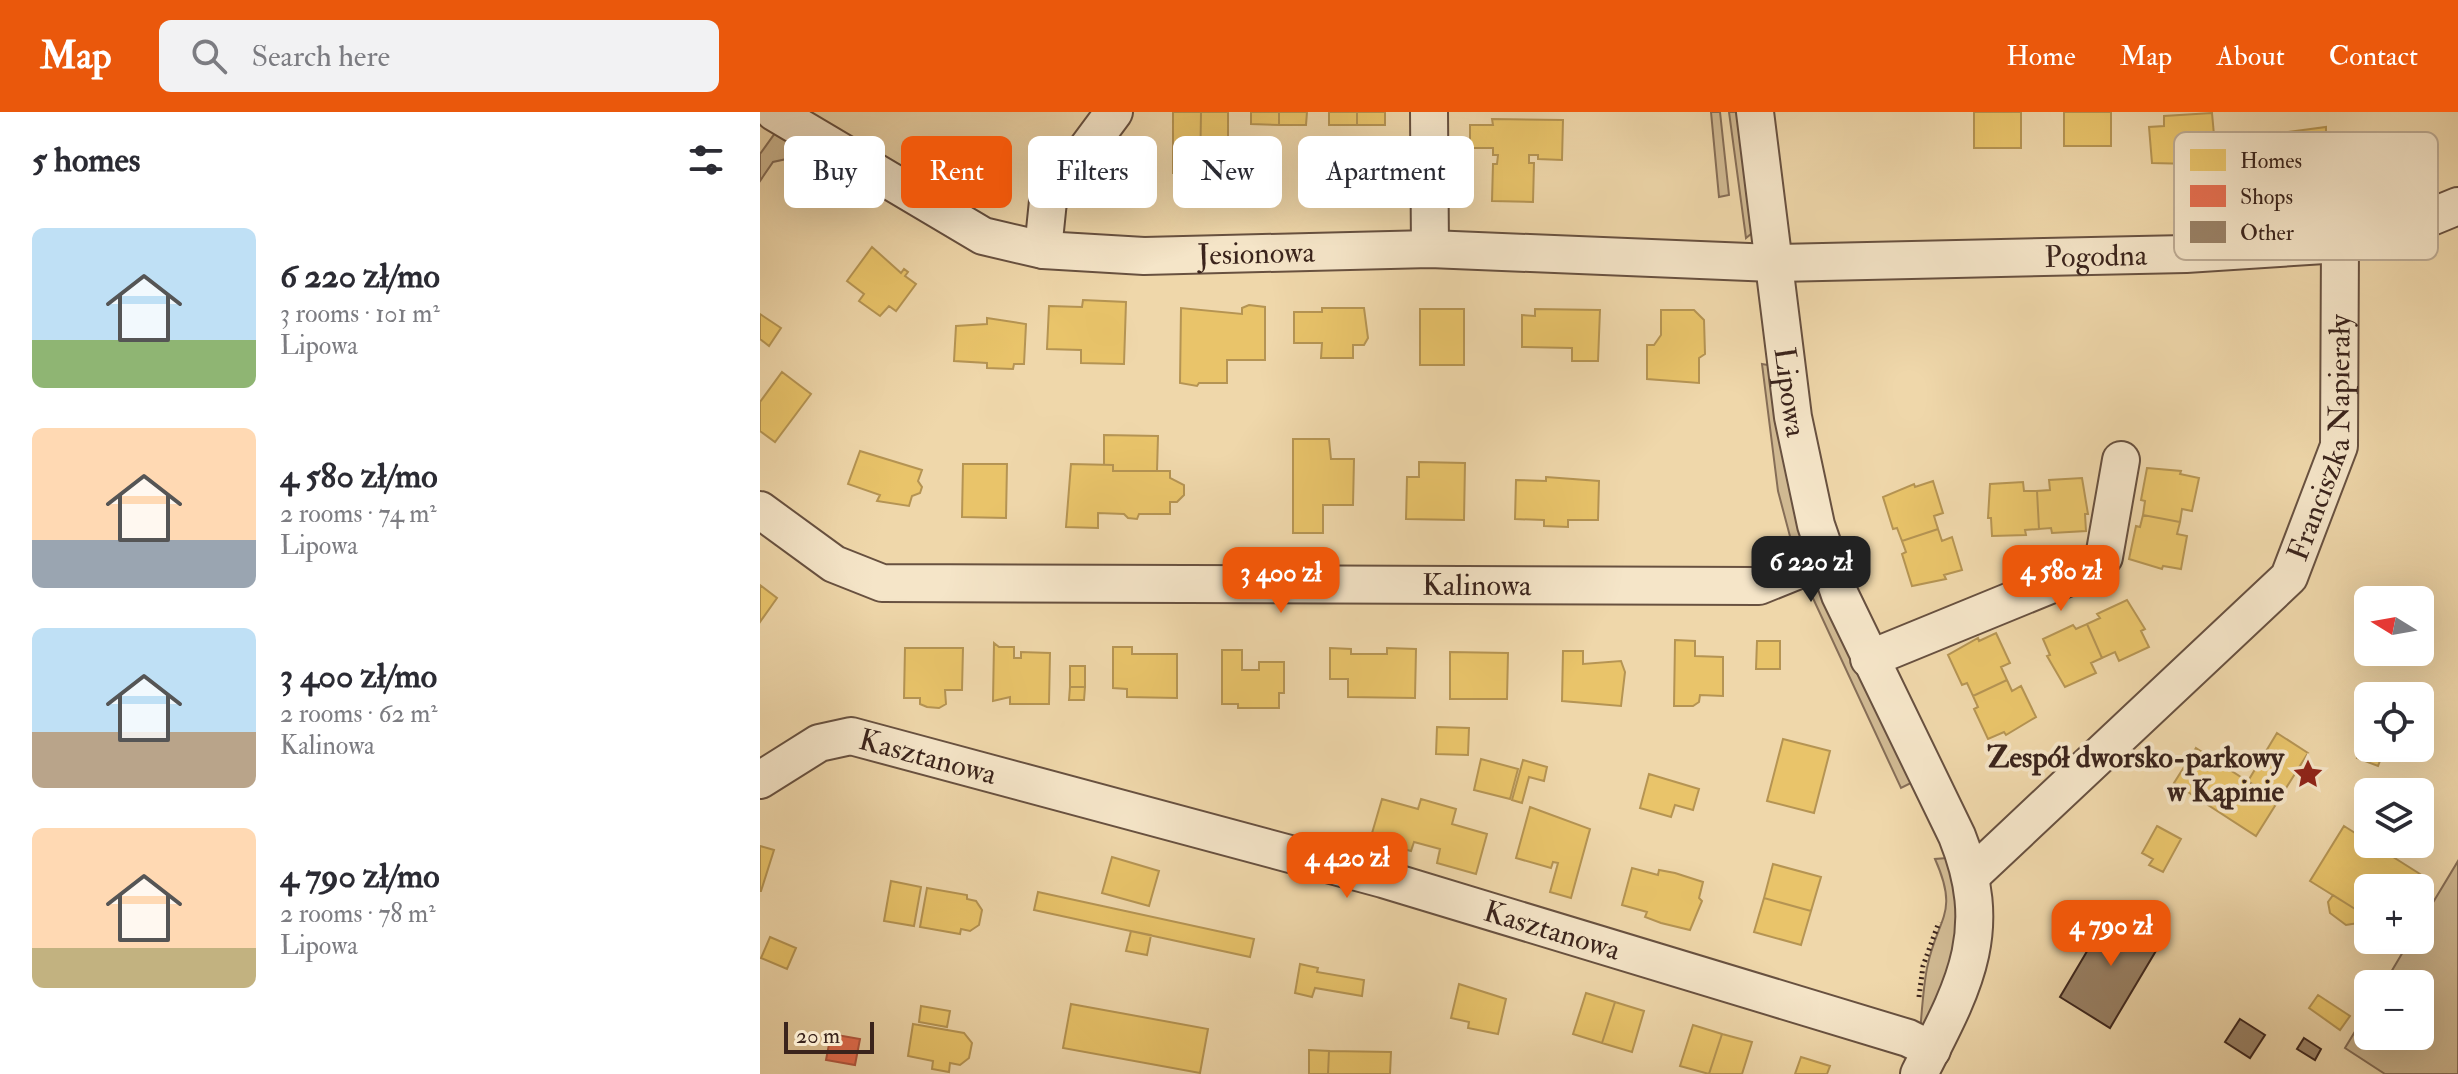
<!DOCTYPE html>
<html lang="en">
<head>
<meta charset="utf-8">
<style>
  :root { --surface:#fff; --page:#f2f2f3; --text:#2b2b33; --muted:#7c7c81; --accent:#ea580c }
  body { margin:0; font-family:"IM FELL Double Pica",serif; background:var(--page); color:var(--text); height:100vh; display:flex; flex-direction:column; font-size:30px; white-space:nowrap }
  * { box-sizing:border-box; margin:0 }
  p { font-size:26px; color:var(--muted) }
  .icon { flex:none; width:44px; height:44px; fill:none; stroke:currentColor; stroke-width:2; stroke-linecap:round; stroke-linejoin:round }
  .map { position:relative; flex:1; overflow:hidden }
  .panel { display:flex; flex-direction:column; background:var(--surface); width:760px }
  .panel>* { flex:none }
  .guide { position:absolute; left:24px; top:24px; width:760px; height:72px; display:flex; gap:16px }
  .needle { width:52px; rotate:281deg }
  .tools { position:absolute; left:1594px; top:474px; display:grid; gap:16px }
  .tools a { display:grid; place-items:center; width:80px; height:80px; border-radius:12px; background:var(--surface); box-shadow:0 8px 32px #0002; font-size:40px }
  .scale { position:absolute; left:24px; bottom:20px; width:90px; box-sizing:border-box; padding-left:8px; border:4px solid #3b241c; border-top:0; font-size:22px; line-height:28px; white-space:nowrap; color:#3b241c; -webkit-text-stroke:6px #f5e5c8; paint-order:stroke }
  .price { position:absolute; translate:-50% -68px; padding:0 18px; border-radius:16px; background:var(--accent); color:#fff; font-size:26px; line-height:52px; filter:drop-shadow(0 2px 4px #0008) }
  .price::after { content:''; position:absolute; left:50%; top:48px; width:24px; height:18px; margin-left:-12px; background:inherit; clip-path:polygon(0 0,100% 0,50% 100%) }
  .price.current { background:#222; color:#fff }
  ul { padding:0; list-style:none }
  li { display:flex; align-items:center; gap:24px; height:200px; padding:0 32px }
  li span { display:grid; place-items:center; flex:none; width:224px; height:160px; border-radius:12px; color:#555 }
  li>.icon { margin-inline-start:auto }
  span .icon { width:96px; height:96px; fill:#fffc; stroke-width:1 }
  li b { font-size:34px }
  h2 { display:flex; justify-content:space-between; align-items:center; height:96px; padding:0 32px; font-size:34px }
  .tag { padding:0 28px; border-radius:12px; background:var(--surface); box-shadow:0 8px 32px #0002; font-size:28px; line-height:72px }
  .tag.current { background:var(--accent); color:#fff }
  header { display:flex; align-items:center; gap:48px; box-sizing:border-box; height:112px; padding:0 40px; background:var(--accent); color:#fff }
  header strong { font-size:38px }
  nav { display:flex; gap:44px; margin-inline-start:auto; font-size:28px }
  .search { width:560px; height:72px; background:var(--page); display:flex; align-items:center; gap:20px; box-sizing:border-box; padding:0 28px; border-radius:12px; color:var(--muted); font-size:30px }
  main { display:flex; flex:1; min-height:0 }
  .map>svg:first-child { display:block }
  .green { fill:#d0b992; stroke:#866e57; stroke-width:2 }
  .homes { fill:#e9c46a; stroke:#b59453; stroke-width:2 }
  .shops { fill:#e76f51; stroke:#b35841; stroke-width:2 }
  .building { fill:#998166; stroke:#3b241c; stroke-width:2 }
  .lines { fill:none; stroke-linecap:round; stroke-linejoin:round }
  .street-casing { stroke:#685140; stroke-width:40 }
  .path { stroke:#3b241c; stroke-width:5; stroke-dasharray:2 4; stroke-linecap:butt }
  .street { stroke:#f5e5c8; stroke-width:36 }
  .labels { text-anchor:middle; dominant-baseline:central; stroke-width:8; stroke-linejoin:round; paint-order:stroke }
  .street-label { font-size:30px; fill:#3b241c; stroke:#f5e5c8 }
  .poi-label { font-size:30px; font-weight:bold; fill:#3b241c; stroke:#f5e5c8; text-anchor:end }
  .key { fill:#f5e5c8; stroke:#bdab94; stroke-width:2 }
  .key-label { font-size:22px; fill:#3b241c }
</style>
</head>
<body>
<header>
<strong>Map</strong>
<div class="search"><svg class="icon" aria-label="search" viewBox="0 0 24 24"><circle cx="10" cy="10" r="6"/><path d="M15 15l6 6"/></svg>Search here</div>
<nav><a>Home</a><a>Map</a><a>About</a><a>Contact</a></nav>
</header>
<main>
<section class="panel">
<h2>5 homes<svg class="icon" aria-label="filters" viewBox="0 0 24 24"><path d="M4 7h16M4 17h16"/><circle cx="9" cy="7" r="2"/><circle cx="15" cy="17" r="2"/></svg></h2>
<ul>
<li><span style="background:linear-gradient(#bfe0f5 70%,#8fb573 0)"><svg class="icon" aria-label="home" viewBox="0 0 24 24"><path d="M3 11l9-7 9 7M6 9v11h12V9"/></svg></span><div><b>6 220 zł/mo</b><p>3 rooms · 101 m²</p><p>Lipowa</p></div></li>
<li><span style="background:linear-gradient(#ffd9b3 70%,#9aa5b1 0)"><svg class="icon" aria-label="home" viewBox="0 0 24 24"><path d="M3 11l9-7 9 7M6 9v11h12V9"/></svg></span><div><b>4 580 zł/mo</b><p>2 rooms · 74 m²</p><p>Lipowa</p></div></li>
<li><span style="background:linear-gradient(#bfe0f5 65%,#b9a48a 0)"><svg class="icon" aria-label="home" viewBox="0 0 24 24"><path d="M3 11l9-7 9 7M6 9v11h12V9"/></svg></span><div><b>3 400 zł/mo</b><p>2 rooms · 62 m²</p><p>Kalinowa</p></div></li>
<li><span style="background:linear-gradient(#ffd9b3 75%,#c2b280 0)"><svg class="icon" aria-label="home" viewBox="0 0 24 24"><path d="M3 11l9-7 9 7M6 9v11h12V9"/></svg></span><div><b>4 790 zł/mo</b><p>2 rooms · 78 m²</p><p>Lipowa</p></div></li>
</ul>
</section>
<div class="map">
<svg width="1698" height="962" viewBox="0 0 1698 962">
  <rect width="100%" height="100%" fill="#efd7aa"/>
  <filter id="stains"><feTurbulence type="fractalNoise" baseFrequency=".0025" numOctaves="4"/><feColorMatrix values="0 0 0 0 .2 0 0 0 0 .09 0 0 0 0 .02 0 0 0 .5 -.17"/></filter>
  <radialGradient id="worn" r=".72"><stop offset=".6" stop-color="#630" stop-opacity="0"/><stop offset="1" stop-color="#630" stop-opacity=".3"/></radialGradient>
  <!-- green -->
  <path class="green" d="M951,0H960L969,83L959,85Z
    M969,0H984L997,117L986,126Z
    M18,17L40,33L31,46L13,50L0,69V42Z
    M1002,252L1014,254L1046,438L1036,447L1018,379Z
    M1045,469L1062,474L1157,668L1141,676Z
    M1187,746L1200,778L1196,858L1160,920C1162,899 1163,877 1167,856C1177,805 1200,803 1175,747Z
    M1698,749V962H1625L1585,936L1608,898V924H1660V872H1624L1650,828H1660V812Z"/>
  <!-- homes -->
  <path class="homes" d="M413,0H441L440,61L439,55H429L428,61H413Z
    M441,0H468V61H452V55H442L440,61Z
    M491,0H519V13L491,12Z
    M519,0H547L546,13H519Z
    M569,0H597V13H569Z
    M597,0H625V13H597Z
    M1214,0H1261V36H1214Z
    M1304,0H1351V34H1304Z
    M1452,1L1456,45L1430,47L1431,52L1392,51L1389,15L1404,14V4Z
    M732,7L803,8L802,48L778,47V43H769V51H774L773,90L732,89L733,52H737L738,43H733V36H710V13H733Z
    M1566,15V26L1571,25L1573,41L1568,42V53L1499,56L1497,24Z
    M621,62H635V84L622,85Z
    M112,135L141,161L144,157L148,160L145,164L156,172L136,199L129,194L120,204L99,189L104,182L87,169Z
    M323,188L366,190L364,252L321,251V238L287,237L289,194L322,195Z
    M489,193L505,195V248H467V271H439L437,274L420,271L421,196L482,202V196Z
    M562,196H604L608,226L604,233H593V246H561L562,231H534V200H562Z
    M660,197H704V253H660Z
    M775,197L840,198L838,249H812V236L762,235V203L775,204Z
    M901,198H934L944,208L945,242L939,246V271L887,267V233H894L901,223Z
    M0,202L21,216L9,234L0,227Z
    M227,206L266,212L264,252H254L253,257L227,256V251L194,249L196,214L227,212Z
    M22,260L51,282L15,330L0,319V290Z
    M344,323L398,324L397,359H353V353H344Z
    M533,327H569L571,347H594L593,393H563V421H533Z
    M100,339L162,358L158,369L162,375L160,381L152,384L149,394L117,389L120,383L88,372Z
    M659,350L705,351L704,408L646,407L647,365H659Z
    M203,352H247L246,406L202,405Z
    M311,352L353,353V359H410V366L424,373V383L417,390H410V402H379L377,407L368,406L364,402L338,401V416L306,415Z
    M1387,356L1421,359L1420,362L1439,366L1432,399L1422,397L1420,410L1383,403L1385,389L1381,388Z
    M786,365L839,369L838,408H808V415L784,414V408L755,407L756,368L786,369Z
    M1322,366L1328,402H1325L1326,419L1292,421L1291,416L1279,417L1277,379L1290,378L1289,368Z
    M1173,369L1183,401L1174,404L1178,417L1142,429L1137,416L1133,417L1123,385L1154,372L1155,375Z
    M1263,370L1264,379H1277L1279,417L1265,418L1266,423L1232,424L1231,406H1228L1230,372Z
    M1383,403L1420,410L1417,422L1427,424L1421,457L1403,454L1402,457L1369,447L1376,414L1380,415Z
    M1178,417L1182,429L1192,425L1202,458L1184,463L1186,467L1152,474L1142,442L1146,440L1142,429Z
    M0,473L17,486L0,510Z
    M1367,488L1385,517L1381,519L1389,535L1359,549L1355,540L1342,546L1327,512L1340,506L1337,502Z
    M1327,512L1342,546L1331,551L1336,561L1305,575L1287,544L1290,543L1283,527L1313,513L1316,517Z
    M1236,521L1250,551L1241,555L1247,568L1213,584L1207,571L1202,573L1188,543L1218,526L1219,529Z
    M915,528L935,529V544L963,545V584L940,583L939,590L933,594H914Z
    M997,529H1020V557H996Z
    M234,531L239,535H254V546H261V540L290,541L289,592H250V585L233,589Z
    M353,535H372V542H417V586L367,585V577L353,576Z
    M145,536H203L202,578H185L186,592L179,596L167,595L160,592V586H144Z
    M570,536L591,537V542H627V536L656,537L655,586L588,585V567H570Z
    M462,538H482V558H499V550H524V581H519V596H478V592H462Z
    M803,539H823V552L861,549L865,560L861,594L802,589Z
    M690,540L748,541L747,587H690Z
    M310,554H325V575H310Z
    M1247,568L1252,579L1261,574L1276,605L1246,623L1244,620L1228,627L1214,597L1218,595L1213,584Z
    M310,575H325L324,588H309Z
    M677,615L709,616L708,643L676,642Z
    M1608,619V636H1625L1618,654L1597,646Z
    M1517,621L1548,641L1518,689L1488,669Z
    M1023,627L1070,639L1054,701L1007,689Z
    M1436,636L1518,689L1496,724L1414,671Z
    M721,647L758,657L750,687L714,678Z
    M763,648L787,655L784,669L769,665L762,691L752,688Z
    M889,662L939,677L933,698L915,693L911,705L880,696Z
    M622,687L658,697L661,687L696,697L692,712L727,722L716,762L677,751L680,737L654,730L651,739L610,728Z
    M770,695L830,717L811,786L790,780L798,751L793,750L791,756L756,746Z
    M1397,714L1421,727L1403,760L1389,753L1393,747L1382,741Z
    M1584,714L1660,762L1651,776H1608V805L1550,769Z
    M0,734L14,738L1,779H0Z
    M352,745L399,759L389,794L342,781Z
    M1013,752L1061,765L1051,799L1004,786Z
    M872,756L898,763L899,758L915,761L943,770L939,786L942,789L930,818L901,811L885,805L887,800L862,793Z
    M131,769L161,775L154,814L124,809Z
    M167,776L207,783V787L216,789L222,798L219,813L210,819L201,817L200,822L160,815Z
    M278,780L494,827L490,845L274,798Z
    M1573,783L1603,802L1598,811L1586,813L1570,801L1568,790Z
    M1004,786L1051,799L1041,833L994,820Z
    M371,819L391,823L387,843L366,839Z
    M10,825L36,836L27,857L1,846Z
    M540,852L558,856L557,860L604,868L602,884L555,876L552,885L535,881Z
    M699,872L746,887L738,922L708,916L709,910L691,906Z
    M826,881L855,890L842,931L813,922Z
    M1558,883L1590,904L1580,918L1549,896Z
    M855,890L884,899L872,940L842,931Z
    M311,892L448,917L440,961L303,936Z
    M161,894L190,899L187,915L159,910Z
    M153,912L204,921L212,931L209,946L200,953L190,951L189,960L172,957L173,949L148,944Z
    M933,913L962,922L949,962L920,954Z
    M962,922L992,930L982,962H949Z
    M549,938L569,939L568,962H549Z
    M569,939L631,940L630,962H568Z
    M1041,945L1070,954L1067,962H1035Z"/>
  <!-- shops -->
  <path class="shops" d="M71,922L100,927L95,953L66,948Z"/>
  <!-- building -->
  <path class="building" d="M1352,797L1403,827L1350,916L1300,885Z
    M1480,907L1505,923L1490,946L1465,930Z
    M1544,926L1561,937L1555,948L1537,937Z"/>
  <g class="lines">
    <!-- street casing -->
    <g class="street-casing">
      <g id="street">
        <path id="s1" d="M14,0L223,124L283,138L384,144L670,137L1013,151L1426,142L1580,132L1637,119L1698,94"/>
        <path d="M669,0L670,137"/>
        <path id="s2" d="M995,0L1033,305L1056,413L1080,483L1197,724C1236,821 1203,876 1159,962"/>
        <path d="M283,138L288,89L354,0"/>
        <path id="s3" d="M0,398L74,452L122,471L999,474L1066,447"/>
        <path d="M1109,547L1329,457L1344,445L1361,348"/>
        <path id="s4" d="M0,668L59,631L91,624L623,767L1148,926L1172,938"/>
        <path id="s5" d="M1211,764L1529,465L1579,334L1580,132"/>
      </g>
    </g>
    <!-- path -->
    <path class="path" d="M1159,885L1163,854L1179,810"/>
    <!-- street -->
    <use href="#street" class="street"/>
  </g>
  <!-- icons -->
  <defs>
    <g id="sight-bare" transform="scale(2.4)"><path d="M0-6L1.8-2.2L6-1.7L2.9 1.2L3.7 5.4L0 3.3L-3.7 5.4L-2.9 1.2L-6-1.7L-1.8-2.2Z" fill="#8f2418" stroke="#f5e5c8" stroke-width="2.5" paint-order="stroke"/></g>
  </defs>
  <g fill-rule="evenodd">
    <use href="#sight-bare" x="1548" y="662"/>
  </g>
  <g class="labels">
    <!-- street labels -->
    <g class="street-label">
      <text stroke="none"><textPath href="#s1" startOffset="518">Jesionowa</textPath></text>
      <text stroke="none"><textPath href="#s1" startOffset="1358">Pogodna</textPath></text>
      <text stroke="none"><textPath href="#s2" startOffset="282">Lipowa</textPath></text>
      <text stroke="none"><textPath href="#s5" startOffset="582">Franciszka Napierały</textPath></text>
      <text stroke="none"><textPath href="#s3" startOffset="738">Kalinowa</textPath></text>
      <text stroke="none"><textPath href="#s4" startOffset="182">Kasztanowa</textPath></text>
      <text stroke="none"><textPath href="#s4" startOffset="830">Kasztanowa</textPath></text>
    </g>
    <!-- poi labels -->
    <g class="poi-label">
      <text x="1524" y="645">Zespół dworsko-parkowy<tspan x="1524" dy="34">w Kąpinie</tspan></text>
    </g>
  </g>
  <!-- legend -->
  <rect x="1414" y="20" width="264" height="128" rx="12" class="key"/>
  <rect x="1430" y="37" width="36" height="22" fill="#e9c46a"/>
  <rect x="1430" y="73" width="36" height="22" fill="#e76f51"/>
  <rect x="1430" y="109" width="36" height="22" fill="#998166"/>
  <g class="key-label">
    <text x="1480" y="56">Homes</text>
    <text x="1480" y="92">Shops</text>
    <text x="1480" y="128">Other</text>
  </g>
  <rect width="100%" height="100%" filter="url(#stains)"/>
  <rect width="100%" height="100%" fill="url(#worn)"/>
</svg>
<div class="tools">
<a><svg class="needle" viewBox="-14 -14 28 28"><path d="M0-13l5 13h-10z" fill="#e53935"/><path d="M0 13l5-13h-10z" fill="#7c7c81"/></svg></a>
<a><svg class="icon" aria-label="locate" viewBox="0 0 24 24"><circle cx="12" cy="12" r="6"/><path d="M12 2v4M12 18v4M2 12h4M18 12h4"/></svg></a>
<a><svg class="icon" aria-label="layers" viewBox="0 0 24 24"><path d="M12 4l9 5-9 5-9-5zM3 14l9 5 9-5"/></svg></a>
<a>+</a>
<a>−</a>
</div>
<div class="scale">20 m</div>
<b class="price current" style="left:1051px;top:492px">6 220 zł</b>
<b class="price" style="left:1301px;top:501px">4 580 zł</b>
<b class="price" style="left:521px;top:503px">3 400 zł</b>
<b class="price" style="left:587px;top:788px">4 420 zł</b>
<b class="price" style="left:1351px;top:856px">4 790 zł</b>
<div class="guide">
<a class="tag">Buy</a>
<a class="tag current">Rent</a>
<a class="tag">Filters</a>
<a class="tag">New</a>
<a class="tag">Apartment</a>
</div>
</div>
</main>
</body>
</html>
